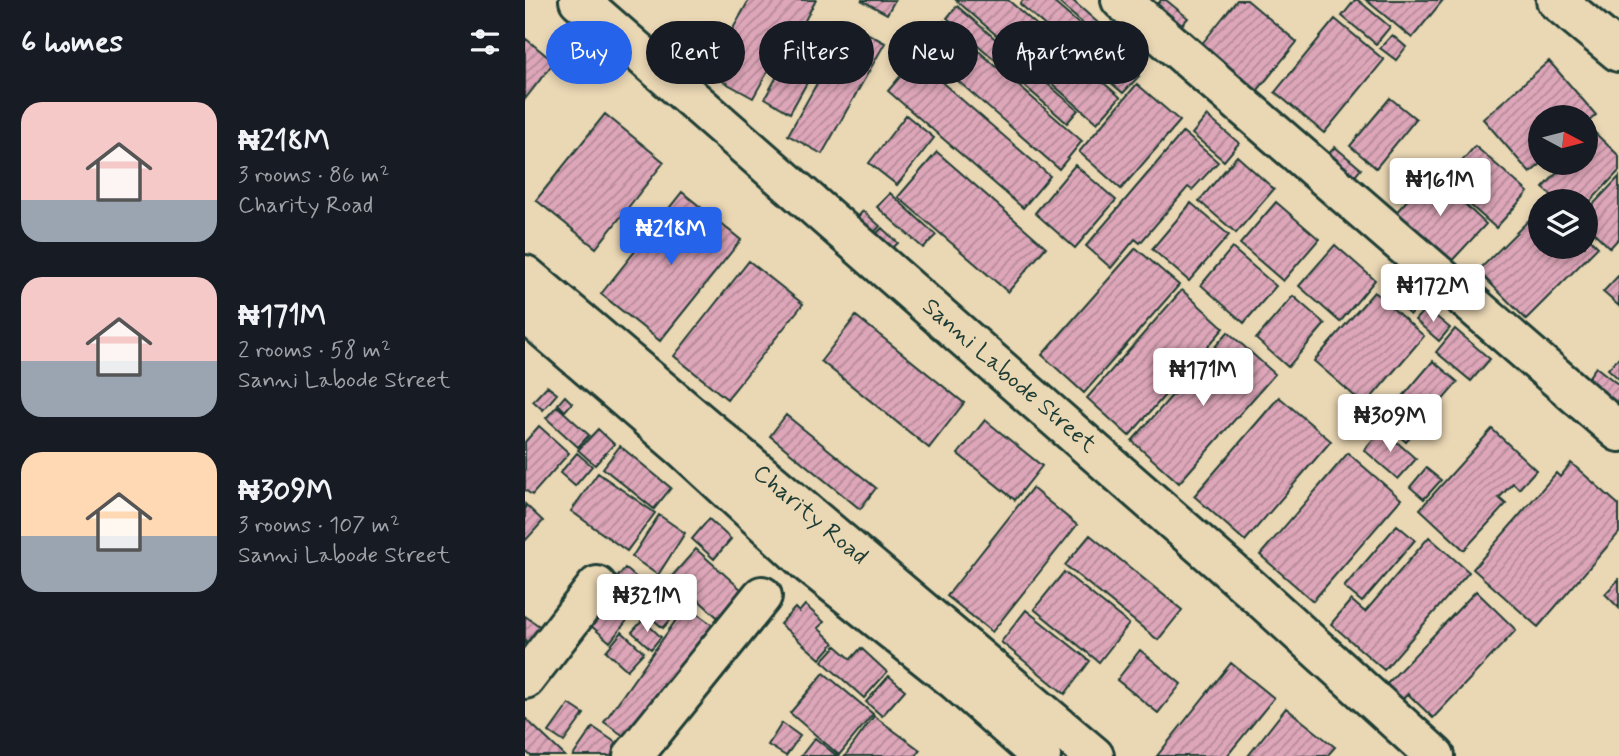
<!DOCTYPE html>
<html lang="en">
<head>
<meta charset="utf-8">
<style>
  :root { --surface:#171b24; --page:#242831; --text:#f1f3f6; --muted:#9ea1a6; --accent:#2563eb }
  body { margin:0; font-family:Mynerve,sans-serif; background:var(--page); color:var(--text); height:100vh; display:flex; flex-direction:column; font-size:26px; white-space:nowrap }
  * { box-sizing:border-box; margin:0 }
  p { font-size:23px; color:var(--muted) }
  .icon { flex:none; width:38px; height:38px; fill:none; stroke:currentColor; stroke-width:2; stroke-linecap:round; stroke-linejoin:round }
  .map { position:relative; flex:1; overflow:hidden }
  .drawer { display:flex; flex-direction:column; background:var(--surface); width:525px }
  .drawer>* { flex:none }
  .hud { position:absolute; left:21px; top:21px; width:665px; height:63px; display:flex; gap:14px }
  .needle { width:46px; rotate:97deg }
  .buttons { position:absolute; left:1003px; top:105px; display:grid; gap:14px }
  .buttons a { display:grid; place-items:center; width:70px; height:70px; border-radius:50%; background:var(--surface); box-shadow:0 4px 10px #0003; font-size:35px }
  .price { position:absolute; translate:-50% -60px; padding:0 16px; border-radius:7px; background:#fff; color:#222; font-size:23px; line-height:46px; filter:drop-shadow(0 2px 4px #0008) }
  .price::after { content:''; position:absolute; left:50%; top:42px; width:21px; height:16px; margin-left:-10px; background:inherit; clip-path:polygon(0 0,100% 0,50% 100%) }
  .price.on { background:var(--accent); color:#fff }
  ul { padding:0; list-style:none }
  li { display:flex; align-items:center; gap:21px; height:175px; padding:0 21px }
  li span { display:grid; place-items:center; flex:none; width:196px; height:140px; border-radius:21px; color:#555 }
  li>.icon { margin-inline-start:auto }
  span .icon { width:84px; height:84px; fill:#fffc; stroke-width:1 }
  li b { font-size:30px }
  h2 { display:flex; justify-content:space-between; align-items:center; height:84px; padding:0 21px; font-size:30px }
  .tag { padding:0 24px; border-radius:32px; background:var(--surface); box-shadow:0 4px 10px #0003; font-size:24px; line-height:63px }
  .tag.on { background:var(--accent); color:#fff }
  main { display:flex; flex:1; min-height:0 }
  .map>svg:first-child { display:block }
  .building { fill:url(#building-hatch); stroke:#1f3d34; stroke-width:2 }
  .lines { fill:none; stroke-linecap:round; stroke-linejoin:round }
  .minor-casing { stroke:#1f3d34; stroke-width:44 }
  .minor { stroke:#ead7b4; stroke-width:38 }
  .labels { text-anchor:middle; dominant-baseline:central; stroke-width:5; stroke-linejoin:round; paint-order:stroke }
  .street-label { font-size:24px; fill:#1f3d34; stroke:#ead7b4 }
</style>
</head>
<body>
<main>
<section class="drawer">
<h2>6 homes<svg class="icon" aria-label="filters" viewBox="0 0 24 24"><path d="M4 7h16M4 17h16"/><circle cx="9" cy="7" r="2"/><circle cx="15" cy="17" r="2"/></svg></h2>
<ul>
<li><span style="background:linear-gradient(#f6c9c9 70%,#9aa5b1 0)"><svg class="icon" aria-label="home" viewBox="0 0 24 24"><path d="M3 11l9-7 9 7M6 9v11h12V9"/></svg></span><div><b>₦218M</b><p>3 rooms · 86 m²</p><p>Charity Road</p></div></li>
<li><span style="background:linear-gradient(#f6c9c9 60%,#9aa5b1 0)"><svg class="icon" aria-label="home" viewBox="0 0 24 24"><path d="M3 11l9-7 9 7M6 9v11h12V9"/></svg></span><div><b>₦171M</b><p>2 rooms · 58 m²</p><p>Sanni Labode Street</p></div></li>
<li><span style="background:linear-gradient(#ffd9b3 60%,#9aa5b1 0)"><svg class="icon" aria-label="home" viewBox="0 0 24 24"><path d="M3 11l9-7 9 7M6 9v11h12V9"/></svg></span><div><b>₦309M</b><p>3 rooms · 107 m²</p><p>Sanni Labode Street</p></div></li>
</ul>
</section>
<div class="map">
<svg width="1094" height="756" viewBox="0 0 1094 756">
  <defs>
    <pattern id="building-hatch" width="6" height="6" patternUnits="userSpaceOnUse" patternTransform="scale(1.75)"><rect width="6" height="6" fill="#dea6b9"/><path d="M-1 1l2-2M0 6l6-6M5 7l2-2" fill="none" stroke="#b38897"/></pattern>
  </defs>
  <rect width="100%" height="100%" fill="#ead7b4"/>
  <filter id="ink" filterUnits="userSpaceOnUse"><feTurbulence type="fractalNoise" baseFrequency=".0143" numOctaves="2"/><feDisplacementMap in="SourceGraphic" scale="14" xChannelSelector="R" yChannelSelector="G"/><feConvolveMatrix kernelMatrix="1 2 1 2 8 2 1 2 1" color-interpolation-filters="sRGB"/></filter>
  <g filter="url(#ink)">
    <!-- building -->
    <path class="building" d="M224,0H291L264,50L257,46L228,98L183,73Z
      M336,0H370L362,14Z
      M431,0H483L595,97L572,123Z
      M498,0H526L614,76L598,93L495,4Z
      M531,0H547L612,57L605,65Z
      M636,0H641L663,18L653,29L629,9Z
      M712,0H722L772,42L728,96L672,50Z
      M830,0H833L865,27L851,44L817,16Z
      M841,0H918L887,38Z
      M432,6L553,110L542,123L422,18Z
      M810,19L859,60L799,133L750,92Z
      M419,21L557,141L534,169L395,48Z
      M281,24L307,38L265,113L240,98Z
      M325,24L360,43L297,154L263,135Z
      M867,35L881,47L871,60L855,48Z
      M0,38L29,62L0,99Z
      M390,59L525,176L498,208L363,91Z
      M1024,61L1071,115L1060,125V117H1015V163H1017L1005,173L958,119Z
      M612,84L655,121L596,189L554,152Z
      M865,98L891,119L851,168L825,146Z
      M80,114L139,162L71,248L11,200Z
      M381,115L409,138L372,185L344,163Z
      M682,116L714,143L699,161L667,134Z
      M658,132L693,162L667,190L663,187L615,243L610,239L586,268L561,246Z
      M1069,132L1094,156V171L1060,207V201H1033L1018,188L1041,163H1060V142Z
      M950,146L1003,192L971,228L933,194L939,186L925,175Z
      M810,147L836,169L827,180L800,158Z
      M412,152L521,247L483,292L373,197Z
      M712,156L749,189L711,233L674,201Z
      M550,165L591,200L550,248L510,213Z
      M911,168L934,190L930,195L961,224L922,266L868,216Z
      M1094,177V238L1085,248L1060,224V213Z
      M157,192L216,240L135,341L76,294Z
      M365,193L411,235L398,248L352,207Z
      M751,202L794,239L758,281L715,244Z
      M666,203L704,235L664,281L627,249Z
      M1015,209V247H1060V234L1073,247L1001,319L953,271Z
      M338,211L355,226L339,243L323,228Z
      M357,228L373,243L356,259L341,244Z
      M810,245L850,280L815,322L774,286Z
      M611,248L654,285L559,393L517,355Z
      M707,248L751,286L719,323L676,285Z
      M224,261L278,304L202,399L149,356Z
      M1094,275V306L1078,292Z
      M871,283L895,303L885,315L861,294Z
      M657,290L699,328L604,436L562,398Z
      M849,292L899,336L840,405L789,361Z
      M768,296L800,324L763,367L731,339Z
      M901,308L925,328L914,341L890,320Z
      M331,316L439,403L404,448L296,361Z
      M930,329L965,359L946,381L911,352Z
      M703,332L750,374L654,483L607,441Z
      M1094,357V379L1083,369Z
      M908,361L933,382L881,442L857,421Z
      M1071,367L1094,385V399L1085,412L1055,389Z
      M22,386L32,394L18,410L8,401Z
      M40,396L47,403L40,411L33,404Z
      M754,397L806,441L720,541L669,496Z
      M32,406L64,435L53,447L21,418Z
      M261,415L351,488L335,509L245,436Z
      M460,420L517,466L490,500L433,454Z
      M14,426L44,453L7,495L0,490V442Z
      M73,429L89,444L70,465L53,450Z
      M857,429L891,459L873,479L839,450Z
      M967,429L1011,470L994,489L988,483L974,498L981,504L939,550L895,509Z
      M95,446L146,488L129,509L78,468Z
      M52,453L67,466L50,486L35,473Z
      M823,453L876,499L788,601L735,555Z
      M1046,463L1094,505V533L1013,627L948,569L1031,473L1035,477Z
      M901,468L916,480L899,499L885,487Z
      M73,473L130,513L102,551L46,511Z
      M507,488L552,525L467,632L422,596Z
      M0,504L18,521L0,541Z
      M134,515L160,533L133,575L107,557Z
      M184,519L206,539L189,559L167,539Z
      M872,525L890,540L837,602L819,587Z
      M565,535L657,610L633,640L540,565Z
      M904,537L944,572L859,670L806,624L826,600L840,612Z
      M171,549L227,599L202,626L147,576Z
      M100,568L126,590L85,642L58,619Z
      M539,572L604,624L574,662L509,609Z
      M1094,579V608L1080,594Z
      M138,584L160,604L138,628L116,609Z
      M951,591L991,630L908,718L883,694L873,704L857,689Z
      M280,605L299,622L293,628L309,643L295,659L255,624L270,608L274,612Z
      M161,606L192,628L106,741L79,722Z
      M501,610L565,661L540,694L476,642Z
      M0,616L23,632L0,665Z
      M118,620L136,637L126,649L107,632Z
      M97,632L119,652L102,670L81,651Z
      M311,646L326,659L336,648L362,672L339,698L297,661Z
      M615,650L656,684L633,713L592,680Z
      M706,663L749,698L702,756H632Z
      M299,673L348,714L314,755L265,713Z
      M364,676L380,690L357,716L341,702Z
      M44,704L59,714L39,742L24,732Z
      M761,708L810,747L802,756H723Z
      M349,716L395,750L391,756H320Z
      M0,718L40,756H6L0,751Z
      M257,723L275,736L261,756L243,745Z
      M68,727L100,749L95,756H48Z
      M290,738L312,756H276Z"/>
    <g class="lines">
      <!-- minor casing -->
      <g class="minor-casing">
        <path id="minor" d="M54,0L725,588L910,756
          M596,0L1094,432
          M1031,0L1094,52
          M0,275L569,756
          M0,312L159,449L284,564L431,681L516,756
          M0,679L72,586
          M108,756L237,596"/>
      </g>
      <!-- minor -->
      <use href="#minor" class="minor"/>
    </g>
  </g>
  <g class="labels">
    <!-- street labels -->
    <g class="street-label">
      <text transform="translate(484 376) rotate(41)">Sanni Labode Street</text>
      <text transform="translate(285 515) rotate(40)">Charity Road</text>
    </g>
  </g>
</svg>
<div class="buttons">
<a><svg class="needle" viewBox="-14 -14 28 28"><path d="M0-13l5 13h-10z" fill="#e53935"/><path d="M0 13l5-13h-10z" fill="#9ea1a6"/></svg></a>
<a><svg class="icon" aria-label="layers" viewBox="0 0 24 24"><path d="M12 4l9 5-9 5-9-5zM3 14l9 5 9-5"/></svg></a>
</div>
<b class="price" style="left:915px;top:218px">₦161M</b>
<b class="price on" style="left:146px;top:267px">₦218M</b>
<b class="price" style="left:908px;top:324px">₦172M</b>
<b class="price" style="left:678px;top:408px">₦171M</b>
<b class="price" style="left:865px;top:454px">₦309M</b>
<b class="price" style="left:122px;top:634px">₦321M</b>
<div class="hud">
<a class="tag on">Buy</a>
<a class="tag">Rent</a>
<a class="tag">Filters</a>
<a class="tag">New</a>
<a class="tag">Apartment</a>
</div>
</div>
</main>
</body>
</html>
